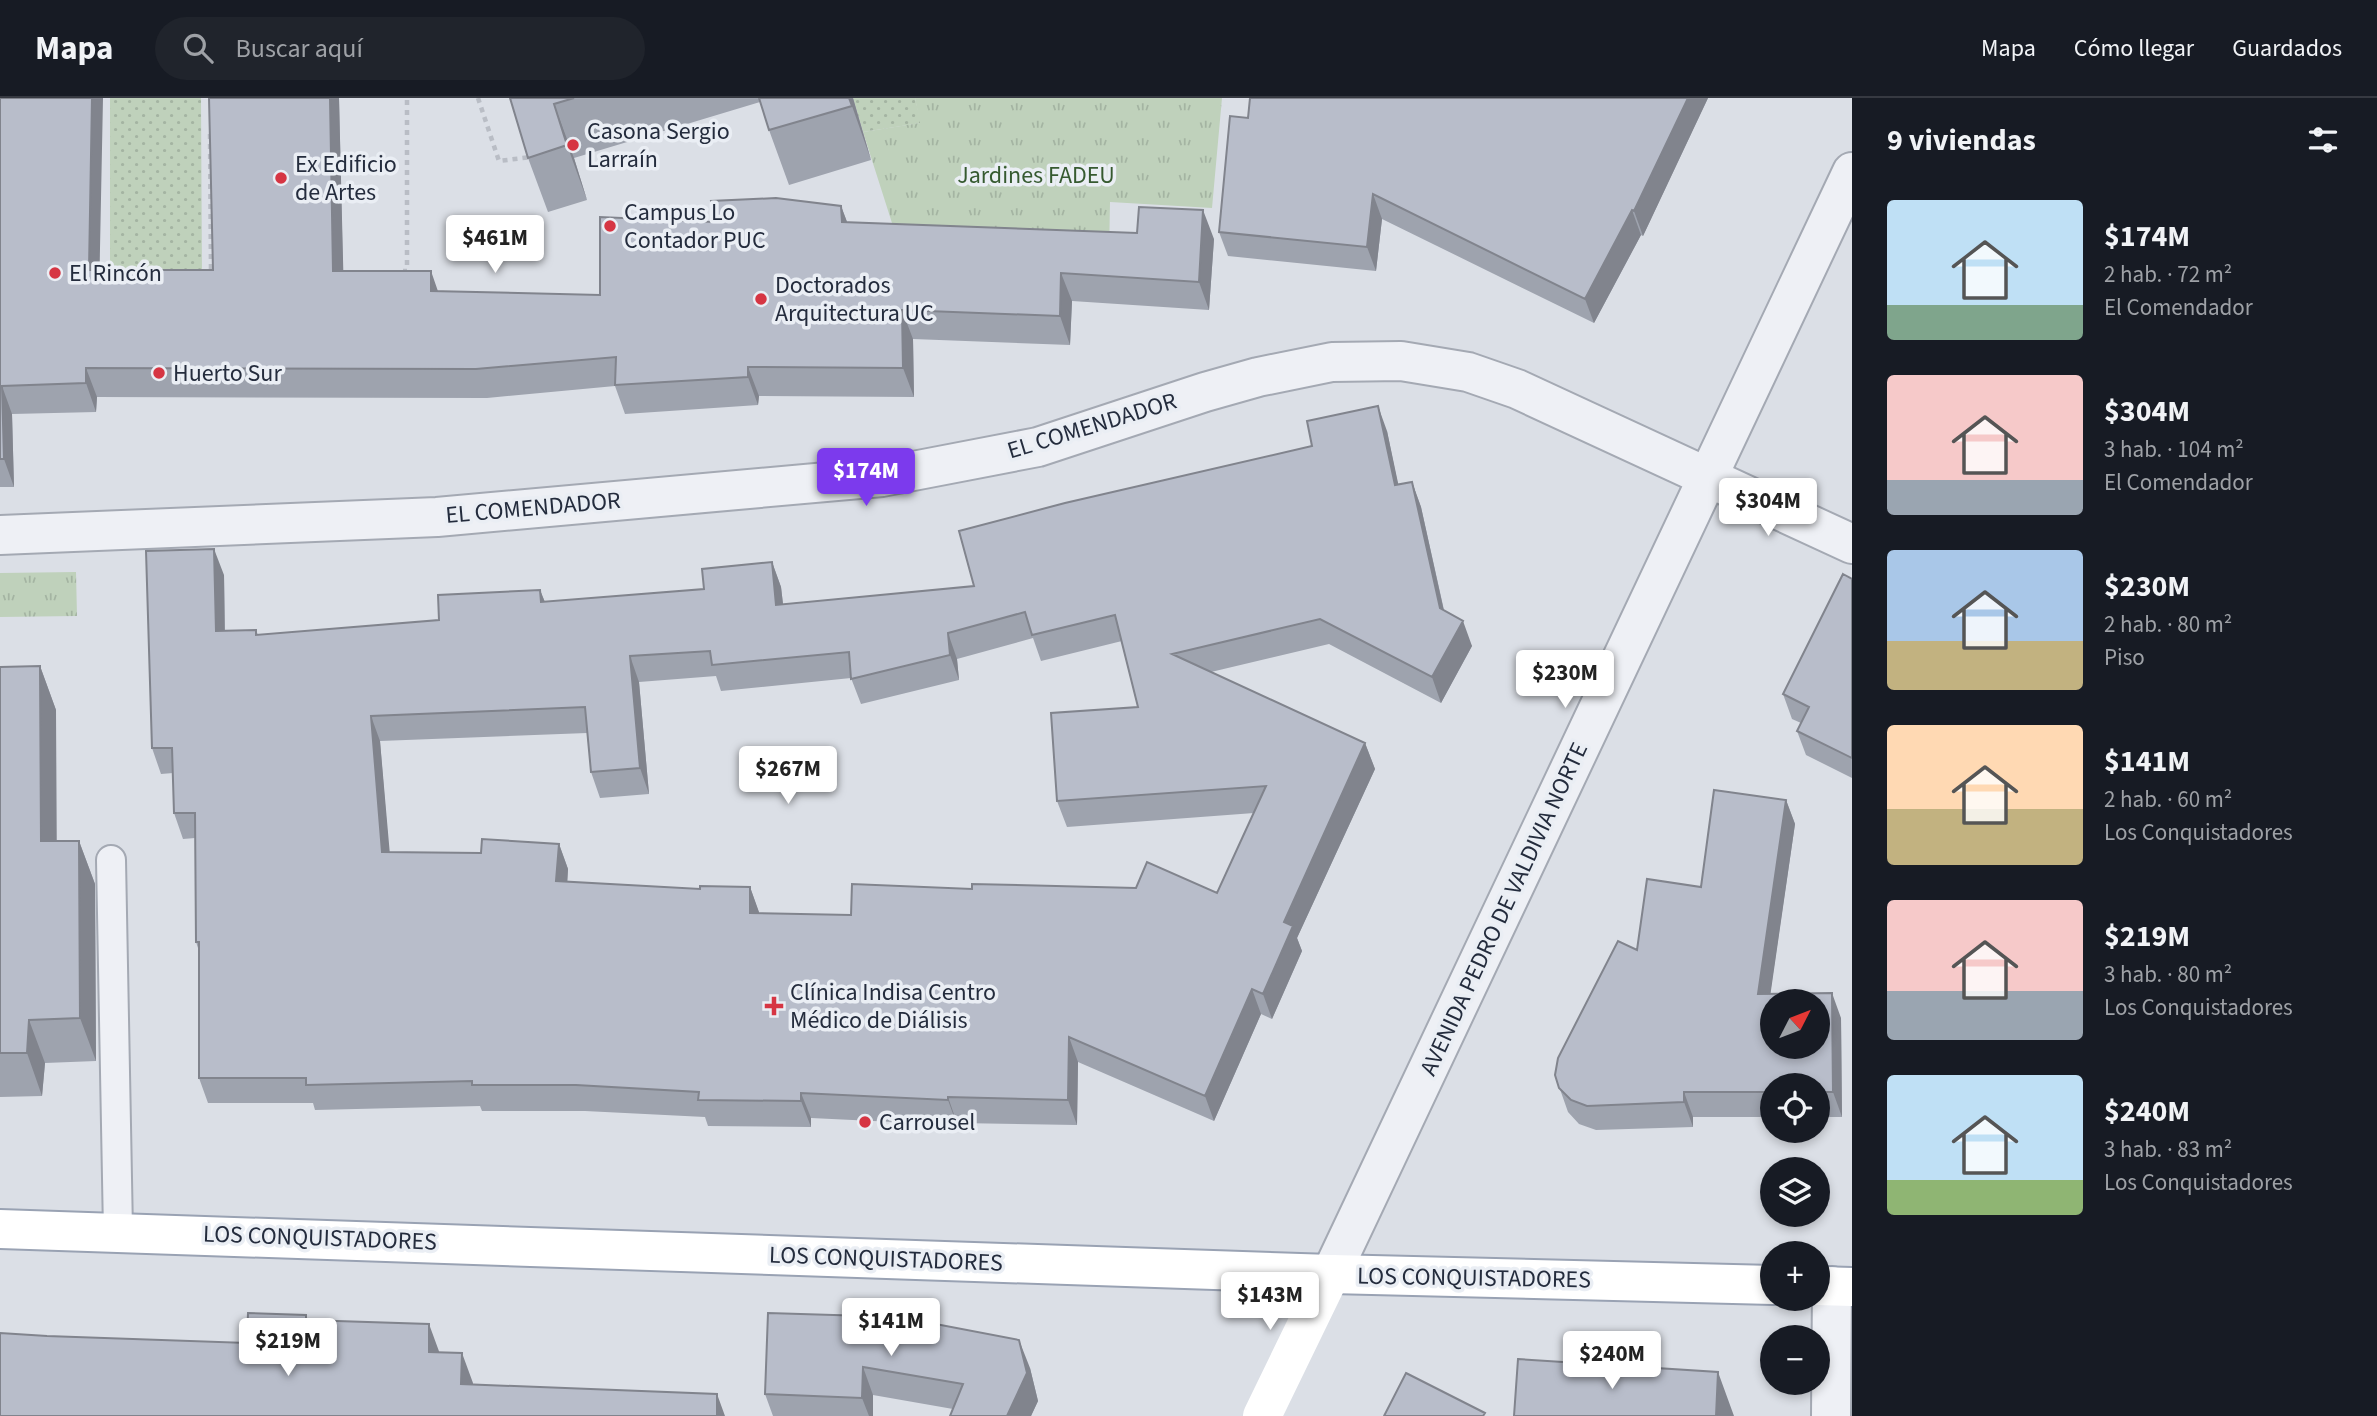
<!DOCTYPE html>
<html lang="es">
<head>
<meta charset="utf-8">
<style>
  :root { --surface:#171b24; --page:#20242c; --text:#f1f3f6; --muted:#9ea1a6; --line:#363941; --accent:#7c3aed }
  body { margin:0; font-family:"Source Sans 3",sans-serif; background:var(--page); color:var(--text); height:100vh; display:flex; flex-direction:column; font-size:26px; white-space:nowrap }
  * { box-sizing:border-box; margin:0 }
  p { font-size:23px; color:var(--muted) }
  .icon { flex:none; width:38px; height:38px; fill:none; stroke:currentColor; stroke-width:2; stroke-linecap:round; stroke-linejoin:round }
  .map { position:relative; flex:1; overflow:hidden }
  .sheet { display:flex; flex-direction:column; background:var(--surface); width:525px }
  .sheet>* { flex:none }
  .needle { width:46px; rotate:48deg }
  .controls { position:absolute; left:1760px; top:891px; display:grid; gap:14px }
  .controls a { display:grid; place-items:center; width:70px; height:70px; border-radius:50%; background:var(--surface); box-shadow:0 4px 10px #0003; font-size:35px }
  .price { position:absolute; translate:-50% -60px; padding:0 16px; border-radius:7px; background:#fff; color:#222; font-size:23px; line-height:46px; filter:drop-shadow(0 2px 4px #0008) }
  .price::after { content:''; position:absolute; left:50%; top:42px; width:21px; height:16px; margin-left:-10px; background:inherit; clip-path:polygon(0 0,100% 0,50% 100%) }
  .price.current { background:var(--accent); color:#fff }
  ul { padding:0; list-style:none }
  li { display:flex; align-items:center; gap:21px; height:175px; padding:0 35px }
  li span { display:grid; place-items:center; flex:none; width:196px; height:140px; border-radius:7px; color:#555 }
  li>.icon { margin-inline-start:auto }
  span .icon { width:84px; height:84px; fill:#fffc; stroke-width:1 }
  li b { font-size:30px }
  h2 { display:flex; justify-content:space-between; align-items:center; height:84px; padding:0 35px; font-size:30px }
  header { display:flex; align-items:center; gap:42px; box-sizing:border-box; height:98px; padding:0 35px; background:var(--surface); border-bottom:2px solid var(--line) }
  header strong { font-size:33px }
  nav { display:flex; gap:38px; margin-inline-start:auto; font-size:24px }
  .search { width:490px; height:63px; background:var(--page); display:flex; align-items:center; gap:18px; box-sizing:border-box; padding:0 24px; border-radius:38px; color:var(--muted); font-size:26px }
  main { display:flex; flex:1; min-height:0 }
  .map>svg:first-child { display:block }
  .grass { fill:url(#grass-dots) }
  .park { fill:url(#park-tufts) }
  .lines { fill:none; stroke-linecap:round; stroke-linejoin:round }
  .service-casing { stroke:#a4a9b3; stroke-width:32 }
  .minor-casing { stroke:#a4a9b3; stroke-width:42 }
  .tertiary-casing { stroke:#a4a9b3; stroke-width:42 }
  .primary-casing { stroke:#99a2b3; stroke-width:42 }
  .path { stroke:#b9bdc5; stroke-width:4.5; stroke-dasharray:5 5; stroke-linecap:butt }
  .service { stroke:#eef0f5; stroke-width:28 }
  .minor { stroke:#eef0f5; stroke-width:38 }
  .tertiary { stroke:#eef0f5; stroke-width:38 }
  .secondary { stroke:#fff; stroke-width:38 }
  .primary { stroke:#fff; stroke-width:38 }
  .wall { fill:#9ea3ae; fill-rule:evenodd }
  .shaded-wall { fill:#81848d }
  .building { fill:#b8bdca; stroke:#81848d; stroke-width:2; fill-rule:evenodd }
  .poi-dot { fill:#d63543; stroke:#eaeef4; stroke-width:2.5 }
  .labels { text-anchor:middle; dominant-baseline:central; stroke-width:7; stroke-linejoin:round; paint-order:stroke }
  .poi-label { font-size:24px; fill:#242c3d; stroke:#eaeef4; text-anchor:start }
  .park-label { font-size:24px; fill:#365a30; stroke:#eaeef4 }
  .street-label { font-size:24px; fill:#242c3d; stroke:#eaeef4 }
</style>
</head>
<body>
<header>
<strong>Mapa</strong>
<div class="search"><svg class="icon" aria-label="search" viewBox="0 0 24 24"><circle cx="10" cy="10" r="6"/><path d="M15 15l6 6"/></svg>Buscar aquí</div>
<nav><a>Mapa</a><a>Cómo llegar</a><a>Guardados</a></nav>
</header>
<main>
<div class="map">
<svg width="1852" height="1318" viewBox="0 0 1852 1318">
  <defs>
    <pattern id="grass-dots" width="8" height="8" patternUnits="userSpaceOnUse" patternTransform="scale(1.75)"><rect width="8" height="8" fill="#bfd1bb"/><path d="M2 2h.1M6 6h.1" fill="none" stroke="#a4b4a2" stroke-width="1.8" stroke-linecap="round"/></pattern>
    <pattern id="park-tufts" width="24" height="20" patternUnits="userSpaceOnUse" patternTransform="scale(1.75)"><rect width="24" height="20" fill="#bfd1bb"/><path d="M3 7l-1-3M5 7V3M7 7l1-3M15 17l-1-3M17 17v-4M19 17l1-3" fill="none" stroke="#a4b4a2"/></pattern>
  </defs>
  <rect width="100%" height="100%" fill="#dbdfe6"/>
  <!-- grass -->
  <path class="grass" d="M110,0H201L202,179H110Z
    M853,0H915L921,25L863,34Z"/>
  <!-- park -->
  <path class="park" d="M915,0H1222L1212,110L1110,104L1109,159L899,147L863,34L920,25Z
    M76,474L77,518L0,519V475Z"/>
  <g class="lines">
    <!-- service casing -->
    <g class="service-casing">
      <path id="service" d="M111,762L118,1133"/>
    </g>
    <!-- minor casing -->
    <g class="minor-casing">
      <path id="minor" d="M0,437L437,419L882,379L1038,349L1205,294L1258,279L1332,264L1401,263L1468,274L1517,291L1852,446
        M1831,1318L1832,1188"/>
    </g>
    <!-- tertiary casing -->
    <g class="tertiary-casing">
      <path id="tertiary" d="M1331,1176L1852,74"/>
    </g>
    <!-- primary casing -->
    <g class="primary-casing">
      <path id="primary" d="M0,1131L1331,1176L1773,1187
        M1818,1188L1852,1189"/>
    </g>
    <!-- path -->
    <path class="path" d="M478,0L499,63L531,59
      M210,36L211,176H213
      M403,173H407V0"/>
    <!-- service -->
    <use href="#service" class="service"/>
    <!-- minor -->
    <use href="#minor" class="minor"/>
    <!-- tertiary -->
    <use href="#tertiary" class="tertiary"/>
    <!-- secondary -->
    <path class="secondary" d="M1262,1318L1331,1176"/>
    <!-- primary -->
    <use href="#primary" class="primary"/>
  </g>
  <!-- wall -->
  <path class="wall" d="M0,0L100,172H213L209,0H339L343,173L438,193L600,197L714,124L841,108L847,124L1214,141L1209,212L1072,203L1070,247L913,241L914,299L759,298L758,307L625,316L615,288L487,300L97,299L96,314L12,316L14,389H0Z
    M510,0H853L871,62L789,87L769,32L760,4L574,60L587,102L548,114L528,60Z
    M1250,0H1708L1643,138L1641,137L1594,225L1382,121L1376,173L1228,158L1219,134L1248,20Z
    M1387,333L1398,387L1412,384L1421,409L1444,512L1472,548L1441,605L1329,546L1211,574L1365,645L1375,671L1297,840L1302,853L1272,921L1261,916L1214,1023L1078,964L1077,1027L957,1025V1027L811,1020V1029L708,1028L705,1019L585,1013H482L480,1008L315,1012L313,1005H208L199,980V853L196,844L195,740L183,741L174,715L173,675L161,676L152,650L224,477L225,533L256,532L258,537L439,522L540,492L545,504L704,491L772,464L781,489L783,506L974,488ZM1033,540L1041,563L1122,543L1138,609L1057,703L1067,729L1254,715L1217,795L972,791L851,817L759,815L750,789L700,791L567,784L568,771L559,746L481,755H389L380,643L587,635L591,674L600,700L649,696L639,584L716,578L721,593L851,580L861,606L959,582L957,561Z
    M1852,481V680L1806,657L1797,633L1801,625L1792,621L1783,596Z
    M40,568L56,612V743H79L95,786L96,963L45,965L42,998L0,999V569Z
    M1786,702L1795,726L1770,896L1841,920L1842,1019H1818V987H1773V1019H1693V1029L1596,1032L1579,1026L1568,1014L1555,977L1637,852Z
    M768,1215L1030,1270L1038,1303L1031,1318H950L953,1311L873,1297V1318H773L765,1296Z"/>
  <!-- shaded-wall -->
  <path class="shaded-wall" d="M92,0H103L99,201L89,172Z
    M330,0H339L344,201L333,173Z
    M849,0H853L871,62L852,8Z
    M1688,0H1708L1643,138L1634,113Z
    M554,6L574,60L587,102L567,47Z
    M1373,96L1382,121L1376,173L1367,149Z
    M841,108L852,137L842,124Z
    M1203,112L1214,141L1209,212L1199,184Z
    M1632,112L1641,137L1594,225L1585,201Z
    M431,173L441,202L431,193Z
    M1061,175L1072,203L1070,247L1060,218Z
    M902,212L913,241L914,299L903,270Z
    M748,269L759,298L758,307L748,279Z
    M86,270L97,299L96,314L86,285Z
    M2,288L12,316L14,389L4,361Z
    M1378,308L1387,333L1404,413L1395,387Z
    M1412,384L1421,409L1449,536L1440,510Z
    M214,451L224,477L225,559L216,533Z
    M772,464L781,489L786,532L776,507Z
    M540,492L550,517L541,504Z
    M1463,523L1472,548L1441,605L1432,579Z
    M948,535L957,561L959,582L950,557Z
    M630,558L639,584L649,696L640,670Z
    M40,568L56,612L57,786L41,743Z
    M371,618L380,643L392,780L382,754Z
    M1365,645L1375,671L1297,840L1302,853L1272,921L1263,896L1284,824Z
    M1786,702L1795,726L1767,920L1758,896Z
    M79,743L95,786L96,963L80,920Z
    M559,746L568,771L566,808L556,783Z
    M750,789L759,814V840L750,815Z
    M1252,891L1261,916L1214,1023L1205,998Z
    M1832,895L1841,920L1842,1019L1833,994Z
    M29,922L45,965L42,998L27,955Z
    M1069,939L1078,964L1077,1027L1068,1002Z
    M1684,994L1693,1019V1029L1684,1004Z
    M801,995L811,1020V1029L801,1003Z
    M948,999L957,1025V1027L948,1002Z
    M429,1226L440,1256L429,1254Z
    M1019,1242L1030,1270L1038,1303L1031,1318H1007Z
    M462,1255L473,1285L472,1317L461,1286Z
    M863,1269L873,1297V1318H869L862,1300Z
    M1718,1274L1734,1318H1716Z
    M717,1296L725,1318H717Z"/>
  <!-- building -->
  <path class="building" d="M0,0H92L89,172H213L209,0H330L333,173H431V193L600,197V119L714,124L711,103L776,100L841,108L842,124L1137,135L1139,109L1203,112L1199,184L1061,175L1060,218L902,212L903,270L748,269V279L615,287L616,259L476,271L86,270V285L2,288L4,361H0Z
    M510,0H574L554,6L567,47L528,60Z
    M759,0H849L852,8L769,32Z
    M1250,0H1688L1634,113L1632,112L1585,201L1373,96L1367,149L1219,134L1230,18L1248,20Z
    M1378,308L1395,387L1412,384L1440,510L1463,523L1432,579L1320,521L1172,556L1365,645L1284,824L1293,828L1263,896L1252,891L1205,998L1069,939L1068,1002L948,999V1002L801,995V1003L698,1002L699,994L576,987H472V983L306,987V980H199V844H196L195,715H174L172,650H152L146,453L214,451L216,533L256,532V537L439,522L438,497L540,492L541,504L704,491L702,471L772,464L776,507L974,488L959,433L1065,405L1312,348L1307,323ZM1025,514L1032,537L1115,517L1138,609L1051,615L1057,703L1266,688L1217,795L1147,764L1136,790L972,786V791L852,786L851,817L750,815V789L700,788V791L556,783L559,746L482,741L481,755L382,754L371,618L585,609L591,674L640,670L630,558L710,553L712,567L849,554L851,581L950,557L948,535Z
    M1843,476L1852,481V660L1797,633L1809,609L1783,596Z
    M40,568L41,743H79L80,920L29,922L27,955H0V569Z
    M1714,692L1786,702L1758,896L1832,895L1833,994H1818V987H1773V994H1684V1004L1587,1008L1571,1002L1559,990L1555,977L1558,960L1618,843L1637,852L1647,781L1701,789ZM1773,903H1818V948H1773Z
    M248,1215L306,1217V1222L429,1226V1254L462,1255L461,1286L717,1296V1318H0V1235L47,1238L247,1245Z
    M768,1215L899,1219L1019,1242L1027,1275L1007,1318H950L963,1286L863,1269L862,1300L765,1296Z
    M1518,1261L1718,1274L1716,1318H1514Z
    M1406,1275L1485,1315L1483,1318H1384Z"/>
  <!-- markers -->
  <g class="poi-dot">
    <circle cx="573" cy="47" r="7"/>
    <circle cx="281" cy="80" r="7"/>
    <circle cx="610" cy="128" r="7"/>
    <circle cx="55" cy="175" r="7"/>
    <circle cx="761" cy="201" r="7"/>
    <circle cx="159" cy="275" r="7"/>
    <path d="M770.5 897.5h7v7h7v7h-7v7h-7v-7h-7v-7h7z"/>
    <circle cx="865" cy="1024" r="7"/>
  </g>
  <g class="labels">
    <!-- poi labels -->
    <g class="poi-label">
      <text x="587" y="33">Casona Sergio<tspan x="587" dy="28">Larraín</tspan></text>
      <text x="295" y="66">Ex Edificio<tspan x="295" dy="28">de Artes</tspan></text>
      <text x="624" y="114">Campus Lo<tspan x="624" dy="28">Contador PUC</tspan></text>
      <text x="69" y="175">El Rincón</text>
      <text x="775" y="187">Doctorados<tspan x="775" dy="28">Arquitectura UC</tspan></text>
      <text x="173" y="275">Huerto Sur</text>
      <text x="790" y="894">Clínica Indisa Centro<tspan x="790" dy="28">Médico de Diálisis</tspan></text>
      <text x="879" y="1024">Carrousel</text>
    </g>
    <!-- park labels -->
    <g class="park-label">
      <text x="1036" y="77">Jardines FADEU</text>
    </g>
    <!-- street labels -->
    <g class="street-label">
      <text transform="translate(1092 328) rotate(-17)">EL COMENDADOR</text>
      <text transform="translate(533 410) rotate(-5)">EL COMENDADOR</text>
      <text transform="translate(1504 811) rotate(-65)">AVENIDA PEDRO DE VALDIVIA NORTE</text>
      <text transform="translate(320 1140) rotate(2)">LOS CONQUISTADORES</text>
      <text transform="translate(886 1161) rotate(2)">LOS CONQUISTADORES</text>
      <text transform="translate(1474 1180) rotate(1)">LOS CONQUISTADORES</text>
    </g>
  </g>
</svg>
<div class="controls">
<a><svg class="needle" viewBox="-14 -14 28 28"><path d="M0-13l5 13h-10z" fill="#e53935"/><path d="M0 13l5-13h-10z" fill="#9ea1a6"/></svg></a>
<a><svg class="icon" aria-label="locate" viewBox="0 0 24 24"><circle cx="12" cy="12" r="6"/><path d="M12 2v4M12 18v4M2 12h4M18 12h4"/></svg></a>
<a><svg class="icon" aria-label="layers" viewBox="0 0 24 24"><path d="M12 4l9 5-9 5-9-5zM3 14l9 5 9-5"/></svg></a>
<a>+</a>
<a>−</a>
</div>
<b class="price" style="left:495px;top:177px">$461M</b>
<b class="price current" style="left:866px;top:410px">$174M</b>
<b class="price" style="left:1768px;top:440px">$304M</b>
<b class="price" style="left:1565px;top:612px">$230M</b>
<b class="price" style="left:788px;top:708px">$267M</b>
<b class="price" style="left:1270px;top:1234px">$143M</b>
<b class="price" style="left:891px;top:1260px">$141M</b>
<b class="price" style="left:288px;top:1280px">$219M</b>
<b class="price" style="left:1612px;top:1293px">$240M</b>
</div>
<section class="sheet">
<h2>9 viviendas<svg class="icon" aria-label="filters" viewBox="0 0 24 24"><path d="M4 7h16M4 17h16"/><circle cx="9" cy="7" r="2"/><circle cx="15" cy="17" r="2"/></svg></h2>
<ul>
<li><span style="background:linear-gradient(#bfe0f5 75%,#7fa58c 0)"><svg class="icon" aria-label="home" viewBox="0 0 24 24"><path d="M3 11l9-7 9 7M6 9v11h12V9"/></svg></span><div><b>$174M</b><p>2 hab. · 72 m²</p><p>El Comendador</p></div></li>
<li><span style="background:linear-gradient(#f6c9c9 75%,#9aa5b1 0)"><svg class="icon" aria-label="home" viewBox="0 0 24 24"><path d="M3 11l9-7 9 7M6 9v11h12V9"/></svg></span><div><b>$304M</b><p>3 hab. · 104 m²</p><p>El Comendador</p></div></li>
<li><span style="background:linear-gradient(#a9c7e8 65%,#c2b280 0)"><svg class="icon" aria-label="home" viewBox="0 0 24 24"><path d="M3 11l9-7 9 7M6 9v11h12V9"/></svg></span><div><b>$230M</b><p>2 hab. · 80 m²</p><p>Piso</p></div></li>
<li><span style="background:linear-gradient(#ffd9b3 60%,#c2b280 0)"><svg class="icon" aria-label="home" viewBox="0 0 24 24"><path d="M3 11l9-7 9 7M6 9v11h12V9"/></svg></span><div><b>$141M</b><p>2 hab. · 60 m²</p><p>Los Conquistadores</p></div></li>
<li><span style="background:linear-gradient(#f6c9c9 65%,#9aa5b1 0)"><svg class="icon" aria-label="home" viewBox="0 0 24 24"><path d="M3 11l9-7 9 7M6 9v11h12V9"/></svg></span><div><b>$219M</b><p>3 hab. · 80 m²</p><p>Los Conquistadores</p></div></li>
<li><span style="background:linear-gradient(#bfe0f5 75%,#8fb573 0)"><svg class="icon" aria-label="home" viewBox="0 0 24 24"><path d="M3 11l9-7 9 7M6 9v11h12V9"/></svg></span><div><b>$240M</b><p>3 hab. · 83 m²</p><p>Los Conquistadores</p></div></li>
</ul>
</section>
</main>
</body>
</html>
